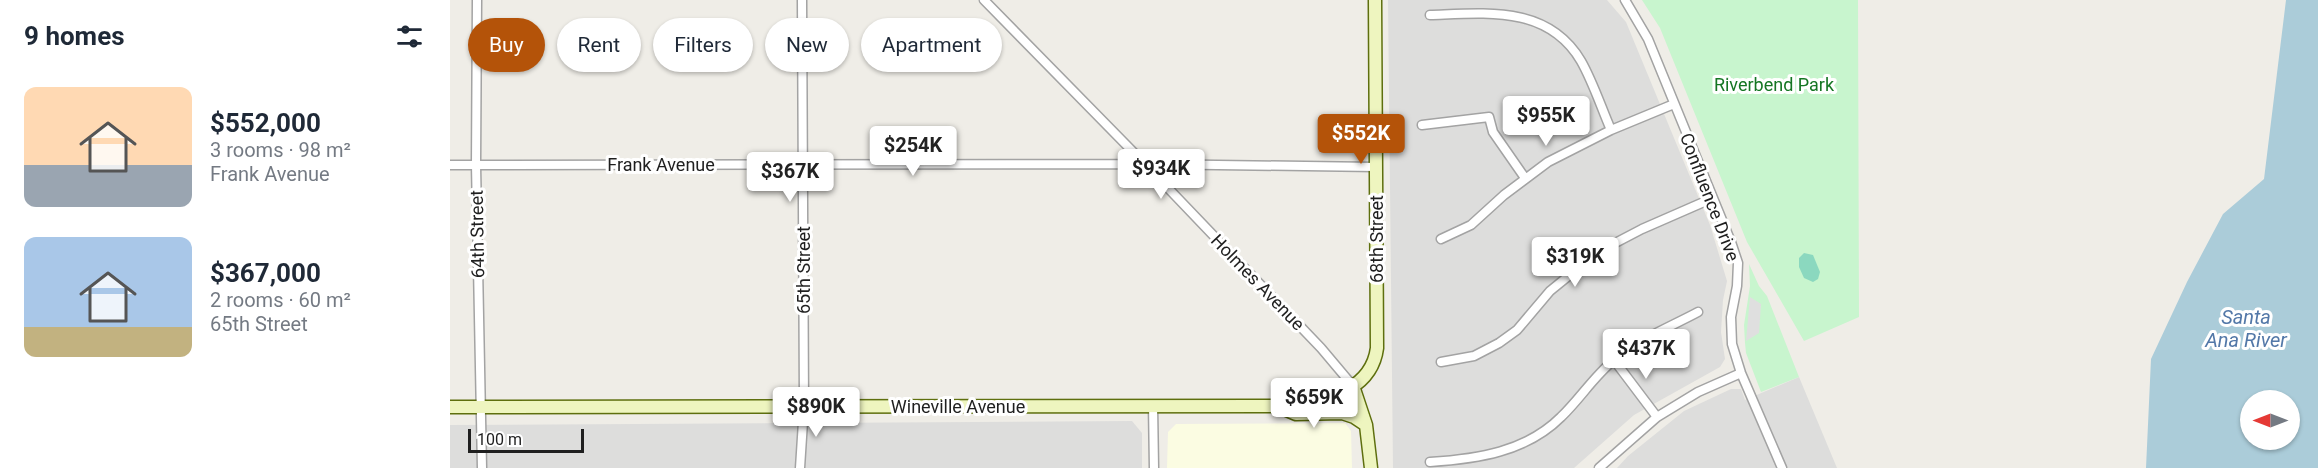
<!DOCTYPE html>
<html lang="en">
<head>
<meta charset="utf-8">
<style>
  :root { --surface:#fff; --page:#f2f2f3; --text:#1f2937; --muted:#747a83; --accent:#b45309 }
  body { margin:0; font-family:Roboto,sans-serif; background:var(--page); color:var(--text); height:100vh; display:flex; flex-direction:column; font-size:22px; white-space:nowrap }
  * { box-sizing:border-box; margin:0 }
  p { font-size:20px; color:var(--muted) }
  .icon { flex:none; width:33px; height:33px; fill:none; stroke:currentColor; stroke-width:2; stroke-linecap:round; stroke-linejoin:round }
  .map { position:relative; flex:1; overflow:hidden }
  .sheet { display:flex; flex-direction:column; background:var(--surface); width:450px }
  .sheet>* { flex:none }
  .guide { position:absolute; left:18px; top:18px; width:570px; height:54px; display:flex; gap:12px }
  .needle { width:39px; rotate:270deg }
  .controls { position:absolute; left:1790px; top:390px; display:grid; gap:12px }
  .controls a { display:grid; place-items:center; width:60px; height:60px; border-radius:50%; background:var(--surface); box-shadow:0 2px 4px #0004; font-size:30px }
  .scale { position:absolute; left:18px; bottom:15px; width:116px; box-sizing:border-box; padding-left:6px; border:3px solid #1f1f1f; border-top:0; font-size:16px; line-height:21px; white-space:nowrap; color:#1f1f1f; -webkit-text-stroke:4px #fff; paint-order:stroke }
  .price { position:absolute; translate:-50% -51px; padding:0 14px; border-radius:6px; background:#fff; color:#222; font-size:20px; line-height:39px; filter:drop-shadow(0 2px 3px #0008) }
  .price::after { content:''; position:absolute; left:50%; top:36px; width:18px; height:14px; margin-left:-9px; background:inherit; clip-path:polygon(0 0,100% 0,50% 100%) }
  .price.selected { background:var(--accent); color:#fff }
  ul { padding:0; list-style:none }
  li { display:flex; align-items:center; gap:18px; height:150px; padding:0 24px }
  li span { display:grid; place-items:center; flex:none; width:168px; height:120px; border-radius:12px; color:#555 }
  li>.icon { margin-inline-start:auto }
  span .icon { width:72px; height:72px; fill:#fffc; stroke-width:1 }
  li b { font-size:26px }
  h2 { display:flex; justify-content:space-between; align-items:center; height:72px; padding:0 24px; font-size:26px }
  .chip { padding:0 21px; border-radius:27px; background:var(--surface); box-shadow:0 2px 4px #0004; font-size:21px; line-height:54px }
  .chip.selected { background:var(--accent); color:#fff }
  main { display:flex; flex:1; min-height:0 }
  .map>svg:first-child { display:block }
  .residential { fill:#dddddc }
  .education { fill:#fbfce2 }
  .park { fill:#c8f5ce }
  .pitch { fill:#8bd8bf }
  .parking { fill:#dfdfdf }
  .water { fill:#abccd9; fill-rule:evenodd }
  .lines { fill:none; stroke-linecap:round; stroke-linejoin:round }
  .street-casing { stroke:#a3a3a3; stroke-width:11 }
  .secondary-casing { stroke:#5e6f0e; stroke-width:15 }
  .street { stroke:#fff; stroke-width:8 }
  .secondary { stroke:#eef5bf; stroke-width:12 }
  .labels { text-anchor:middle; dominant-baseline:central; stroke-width:6; stroke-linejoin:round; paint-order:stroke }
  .park-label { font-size:18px; fill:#157623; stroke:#fff }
  .street-label { font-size:18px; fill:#1f1f1f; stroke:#fff }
  .water-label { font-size:20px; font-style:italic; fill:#5378a8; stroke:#fff }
</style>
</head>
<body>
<main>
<section class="sheet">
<h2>9 homes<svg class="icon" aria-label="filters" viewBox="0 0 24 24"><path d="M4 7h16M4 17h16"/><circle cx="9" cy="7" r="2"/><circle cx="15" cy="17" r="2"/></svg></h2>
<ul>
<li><span style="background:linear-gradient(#ffd9b3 65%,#9aa5b1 0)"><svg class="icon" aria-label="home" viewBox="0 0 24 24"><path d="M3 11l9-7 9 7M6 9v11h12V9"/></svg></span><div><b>$552,000</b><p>3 rooms · 98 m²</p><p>Frank Avenue</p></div></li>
<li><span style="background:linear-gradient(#a9c7e8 75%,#c2b280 0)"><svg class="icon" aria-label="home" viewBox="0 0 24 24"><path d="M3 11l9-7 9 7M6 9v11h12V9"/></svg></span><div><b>$367,000</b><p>2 rooms · 60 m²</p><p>65th Street</p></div></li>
</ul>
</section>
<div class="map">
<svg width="1868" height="468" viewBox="0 0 1868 468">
  <rect width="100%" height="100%" fill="#efede7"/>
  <!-- residential -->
  <path class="residential" d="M938,0H1157L1176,22L1260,225L1277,281L1273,300L1271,332L1275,359L1270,367L1184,415L1124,468H943Z
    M1349,377L1387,468H1167L1178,456L1234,411L1281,389H1291L1295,400Z
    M682,421L692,433V468H0V425Z"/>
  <!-- education -->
  <path class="education" d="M895,423L901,431L902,468H717L718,432L726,424Z"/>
  <!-- park -->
  <path class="park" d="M1192,0H1408L1409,317L1354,341L1297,242L1210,28Z
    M1299,264L1309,286L1317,296L1349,377L1311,392L1296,353L1295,343L1294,325L1300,286Z"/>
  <!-- pitch -->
  <path class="pitch" d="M1354,253L1363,255L1370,272L1368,279L1363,282L1354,278L1349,267V258Z"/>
  <!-- parking -->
  <path class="parking" d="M1300,297L1311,304L1309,333L1296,341Z"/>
  <!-- water -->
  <path class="water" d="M1836,0H1868V468H1696L1701,359L1737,282L1773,214L1814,179ZM1800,400H1839V440H1800Z"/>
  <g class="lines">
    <!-- street casing -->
    <g class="street-casing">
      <path id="street" d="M27,0L26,165L32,468
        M534,0L695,164L871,348L903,386
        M1175,0L1198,39L1281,242L1288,263L1287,286L1281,317L1282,344L1291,373L1332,468
        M980,15C1036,13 1098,5 1131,61C1143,82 1151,107 1161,130
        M972,125L1039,117L1043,132L1075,178
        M0,165L695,164L926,167
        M991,239L1021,225L1054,195L1098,162L1161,130L1224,104
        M1164,360L1207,417
        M991,362L1024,356L1049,343L1067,330L1100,291L1148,252L1192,229L1263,198
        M703,405L704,468
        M980,462C1027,459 1076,452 1111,417C1130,399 1144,376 1164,360C1189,339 1220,327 1248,312
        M350,468L354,406L352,0
        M1149,468L1207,417L1248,392L1291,373"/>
    </g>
    <!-- secondary casing -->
    <g class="secondary-casing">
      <path id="secondary" d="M903,386L916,425L921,468
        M0,407L827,406C865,404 921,395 927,348L925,0
        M832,408L846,414L892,413L904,417L916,425"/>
    </g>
    <!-- street -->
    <use href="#street" class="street"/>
    <!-- secondary -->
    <use href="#secondary" class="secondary"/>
  </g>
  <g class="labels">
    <!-- park labels -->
    <g class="park-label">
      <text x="1324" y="84">Riverbend Park</text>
    </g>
    <!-- street labels -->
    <g class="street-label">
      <text x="211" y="164">Frank Avenue</text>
      <text transform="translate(1260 197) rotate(69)">Confluence Drive</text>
      <text transform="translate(27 234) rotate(-91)">64th Street</text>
      <text transform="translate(926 239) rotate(-90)">68th Street</text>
      <text transform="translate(353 270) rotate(-90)">65th Street</text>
      <text transform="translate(808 282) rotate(46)">Holmes Avenue</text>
      <text x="508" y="406">Wineville Avenue</text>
    </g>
    <!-- water labels -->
    <g class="water-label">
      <text x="1796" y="317">Santa<tspan x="1796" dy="23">Ana River</tspan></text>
    </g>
  </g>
</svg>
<div class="controls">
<a><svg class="needle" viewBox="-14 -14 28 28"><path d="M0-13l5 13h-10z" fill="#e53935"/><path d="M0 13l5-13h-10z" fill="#747a83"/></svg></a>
</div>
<div class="scale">100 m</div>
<b class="price" style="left:1096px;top:147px">$955K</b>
<b class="price selected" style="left:911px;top:165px">$552K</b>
<b class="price" style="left:463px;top:177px">$254K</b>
<b class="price" style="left:711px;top:200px">$934K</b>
<b class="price" style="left:340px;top:203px">$367K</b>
<b class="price" style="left:1125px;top:288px">$319K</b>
<b class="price" style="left:1196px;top:380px">$437K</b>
<b class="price" style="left:864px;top:429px">$659K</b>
<b class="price" style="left:366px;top:438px">$890K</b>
<div class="guide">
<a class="chip selected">Buy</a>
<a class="chip">Rent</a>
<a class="chip">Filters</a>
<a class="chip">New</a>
<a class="chip">Apartment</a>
</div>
</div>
</main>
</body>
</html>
